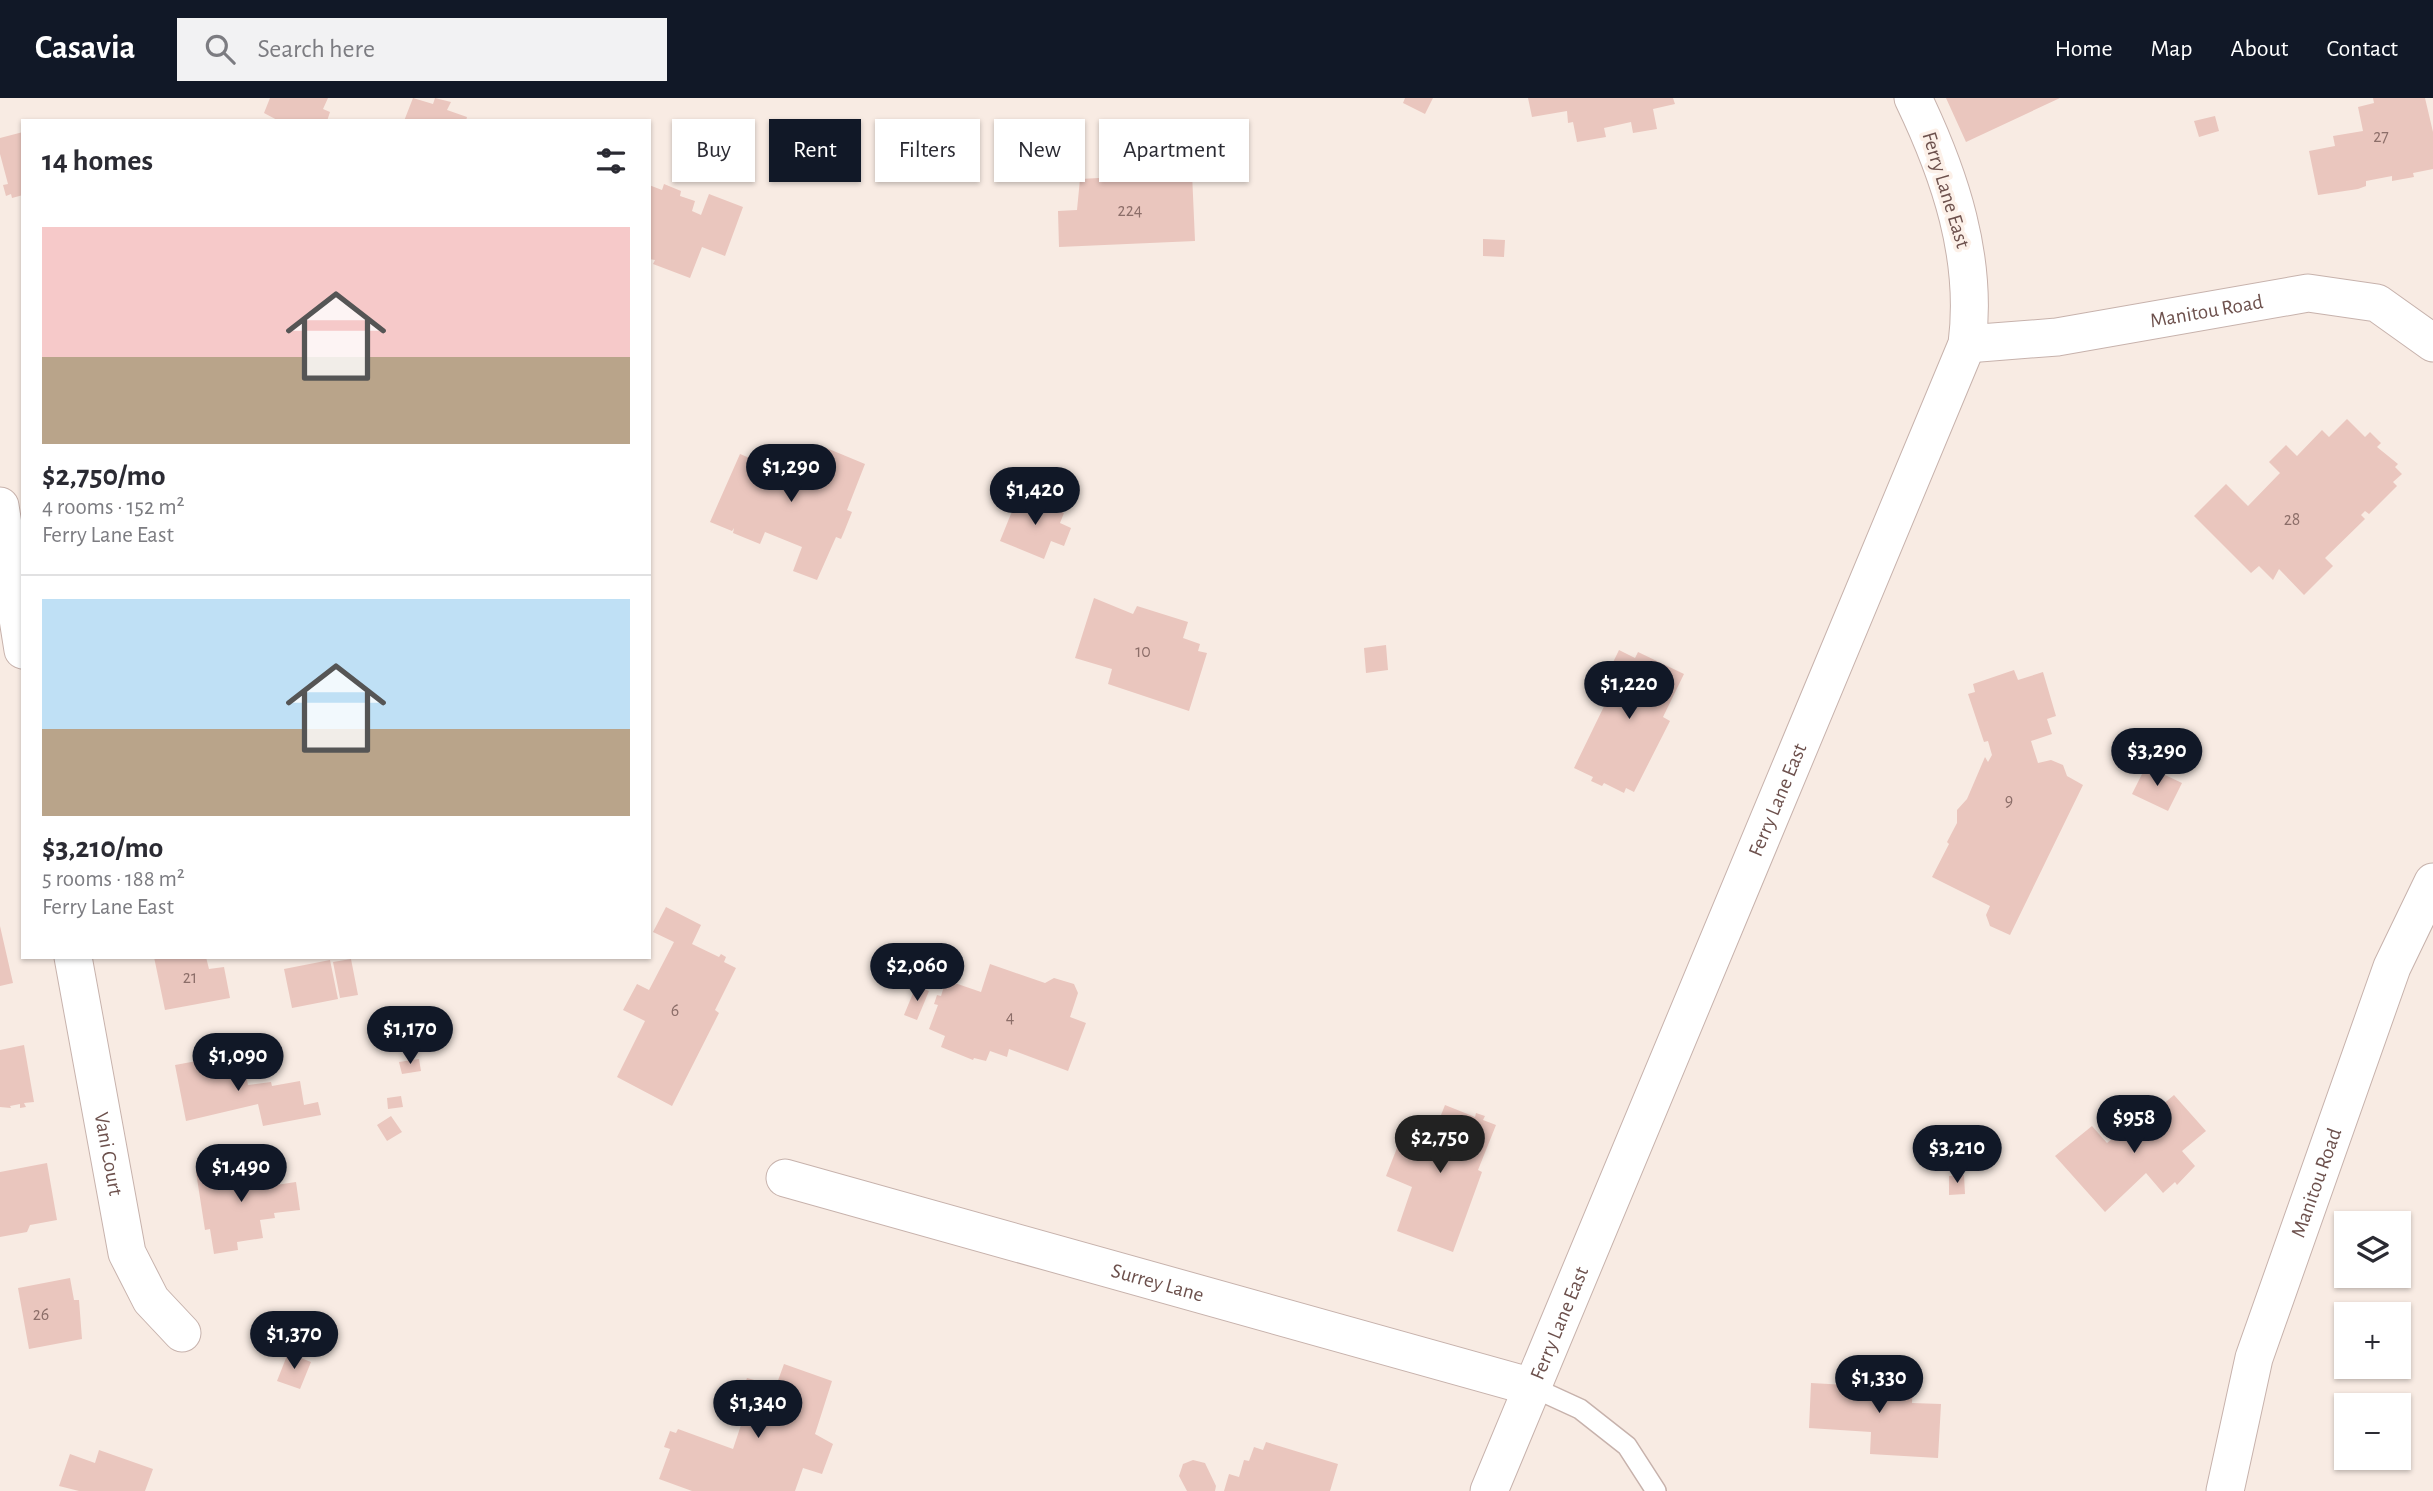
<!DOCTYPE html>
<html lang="en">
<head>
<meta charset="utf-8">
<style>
  :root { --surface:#fff; --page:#f2f2f3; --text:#2b2b33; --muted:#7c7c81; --line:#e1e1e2; --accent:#111827 }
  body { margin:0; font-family:"Alegreya Sans",sans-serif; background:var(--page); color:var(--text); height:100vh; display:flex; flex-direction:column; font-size:26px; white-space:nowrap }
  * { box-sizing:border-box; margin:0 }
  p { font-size:23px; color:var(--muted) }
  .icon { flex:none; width:38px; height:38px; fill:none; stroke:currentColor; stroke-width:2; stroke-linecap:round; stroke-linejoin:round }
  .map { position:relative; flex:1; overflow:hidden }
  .details { position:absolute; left:21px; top:21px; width:630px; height:840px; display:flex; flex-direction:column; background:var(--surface); border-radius:0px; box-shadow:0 2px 5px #0004 }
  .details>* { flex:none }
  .top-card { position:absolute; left:672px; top:21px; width:665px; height:63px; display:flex; gap:14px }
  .buttons { position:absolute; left:2334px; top:1113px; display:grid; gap:14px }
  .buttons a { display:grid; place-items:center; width:77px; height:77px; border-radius:0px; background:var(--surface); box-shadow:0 2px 5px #0004; font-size:35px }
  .price { position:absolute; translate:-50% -60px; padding:0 16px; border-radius:24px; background:var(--accent); color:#fff; font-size:23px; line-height:46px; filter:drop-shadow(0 2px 4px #0008) }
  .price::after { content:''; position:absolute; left:50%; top:42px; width:21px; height:16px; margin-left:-10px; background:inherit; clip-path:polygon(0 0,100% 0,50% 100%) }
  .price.selected { background:#222; color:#fff }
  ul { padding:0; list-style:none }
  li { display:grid; align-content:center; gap:14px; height:371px; padding:0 21px }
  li+li { border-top:2px solid var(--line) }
  li span { display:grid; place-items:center; height:217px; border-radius:0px; color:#555 }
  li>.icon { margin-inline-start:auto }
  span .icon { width:126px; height:126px; fill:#fffc; stroke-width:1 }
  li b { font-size:30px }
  h2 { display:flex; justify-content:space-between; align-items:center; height:84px; padding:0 21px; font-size:30px }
  .chip { padding:0 24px; border-radius:0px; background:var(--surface); box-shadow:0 2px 5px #0004; font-size:24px; line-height:63px }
  .chip.selected { background:var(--accent); color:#fff }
  header { display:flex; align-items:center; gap:42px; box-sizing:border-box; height:98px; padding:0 35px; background:var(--accent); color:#fff }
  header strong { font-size:33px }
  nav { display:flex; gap:38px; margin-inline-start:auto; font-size:24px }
  .search { width:490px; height:63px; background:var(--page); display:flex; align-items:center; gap:18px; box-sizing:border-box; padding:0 24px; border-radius:0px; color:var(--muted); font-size:26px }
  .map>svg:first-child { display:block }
  .building { fill:#eac6be }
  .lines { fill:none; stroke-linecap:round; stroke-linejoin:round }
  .service-casing { stroke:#c7b2ac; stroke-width:22 }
  .minor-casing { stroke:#c7b2ac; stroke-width:39 }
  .service { stroke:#fff; stroke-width:19 }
  .minor { stroke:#fff; stroke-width:37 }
  .labels { text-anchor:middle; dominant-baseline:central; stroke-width:7; stroke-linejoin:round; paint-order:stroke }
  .number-label { font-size:18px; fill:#8c6e69 }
  .street-label { font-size:21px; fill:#6d514d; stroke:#fcf0e8 }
</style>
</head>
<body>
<header>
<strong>Casavia</strong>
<div class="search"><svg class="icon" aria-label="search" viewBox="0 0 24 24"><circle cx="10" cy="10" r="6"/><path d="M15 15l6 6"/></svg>Search here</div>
<nav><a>Home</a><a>Map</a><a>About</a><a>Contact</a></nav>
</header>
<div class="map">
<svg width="2433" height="1393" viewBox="0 0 2433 1393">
  <rect width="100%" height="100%" fill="#f8ebe3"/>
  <!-- building -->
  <path class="building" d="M270,0H328L323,11L330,14L327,23H279L264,15Z
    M413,0L433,6L435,0L451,4L447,12L467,19L466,23H404Z
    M1405,0H1433L1425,16L1403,5Z
    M1528,0H1673L1675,6L1653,11L1657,31L1633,35L1631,24L1604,30L1606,39L1577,44L1573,24L1568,25L1567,13L1532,19Z
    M1946,0H2060L1966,44Z
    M2373,0H2425L2433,34V71L2413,75L2414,79L2392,83V78L2366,83V88L2358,91L2318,97L2309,53L2335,48L2333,38L2363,33L2358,9L2374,5Z
    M2215,18L2219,33L2199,39L2194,23Z
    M23,34V97L12,100L11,96L6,98L3,87L8,86L0,56V40Z
    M1192,75L1195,143L1059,149L1058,113L1077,112L1080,81Z
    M664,86L681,93L680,98L695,103L692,113L701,117L709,96L743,109L725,158L702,149L690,180L653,166L655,162L649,161V87L662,92Z
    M1483,141L1505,142L1504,159L1483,158Z
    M2347,321L2365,339L2370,334L2381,345L2377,349L2398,366L2395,369L2402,376L2393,384L2397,388L2369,416L2365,413L2361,417L2365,421L2325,460L2333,468L2304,497L2279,471L2273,482L2259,468L2251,475L2194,418L2226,386L2248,408L2280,375L2269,364L2286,347L2297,358L2322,332L2329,339Z
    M824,349L865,366L847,412L852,414L844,434L841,441L836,439L817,482L793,473L802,449L765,434L760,446L733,435L734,430L732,433L710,424L740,356L757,363L761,353L813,374Z
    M1019,396L1064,415L1060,425L1071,430L1064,448L1051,443L1044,461L1000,443Z
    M1094,500L1133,516L1137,508L1188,524L1183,540L1200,546L1198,553L1207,555L1189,613L1108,586L1112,571L1075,560Z
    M1386,547L1388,572L1366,575L1364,550Z
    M1619,552L1635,560L1638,554L1684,576L1663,619L1670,623L1634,694L1626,690L1624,695L1604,685L1602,688L1591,683L1593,679L1574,670L1612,592L1602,587Z
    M2014,572L2018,582L2043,574L2056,618L2047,621L2052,636L2031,643L2038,665L2051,662L2063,667L2067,678L2083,687L2010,837L1990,828L1986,817L1990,808L1932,779L1949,746L1947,744L1957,725V712L1967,701L1985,659L1988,664L1992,657L1988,643L1984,644L1968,596L1975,594L1973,586Z
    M2146,668L2182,685L2168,713L2132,696Z
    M666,809L701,827L692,846L719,859L721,856L726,859L724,864L736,870L715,912L719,915L672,1008L617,979L645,923L623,912L637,886L649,892L674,844L653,834Z
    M0,828L13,885L0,888Z
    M154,859H206L209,871L224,869L230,900L165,912Z
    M351,861L358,897L340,900L333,864Z
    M330,862L338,901L292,910L284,871Z
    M990,866L1045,885L1054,880L1074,886L1078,895L1070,919L1086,925L1068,973L1009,951L1007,959L990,953L986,963L974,960L973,962L941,949L945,938L929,931L938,907L934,906L937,897L941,898L946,882L981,894Z
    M916,888L929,893L917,922L904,917Z
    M24,947L34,1004L24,1005L26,1009L20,1010V1006L10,1008L11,1010L0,1009V952Z
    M229,957L231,969L225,970L227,977L245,973L248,987L271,984L272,988L300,983L304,1007L318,1004L321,1017L263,1028L258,1006L186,1023L175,967Z
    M419,961L421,973L402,976L399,964Z
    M2174,997L2206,1033L2182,1053L2195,1068L2177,1087L2175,1084L2163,1095L2146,1075L2105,1114L2055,1058L2092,1028L2107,1045L2118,1036L2122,1041Z
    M401,998L403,1009L388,1011L387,1000Z
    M1445,1007L1475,1019L1476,1015L1485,1018L1483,1022L1496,1027L1478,1072L1482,1074L1453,1154L1397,1133L1412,1089L1386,1078L1408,1022L1435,1032Z
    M391,1018L402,1034L387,1043L377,1027Z
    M47,1065L57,1122L30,1127L27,1134L0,1139V1074Z
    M243,1066L244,1072L249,1069L265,1068L271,1085L269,1088L296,1084L300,1112L274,1115L275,1120L260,1122L263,1140L237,1144L238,1152L214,1156L210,1131L205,1132L196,1074Z
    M1964,1077L1965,1096L1949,1097V1078Z
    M70,1180L74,1202H79L82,1241L29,1251L18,1190Z
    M288,1255L311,1264L300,1291L277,1283Z
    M784,1266L832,1283L815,1336L833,1346L822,1376L803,1370L795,1393H692L659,1381L670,1351L664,1349L670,1333L676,1335L678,1331L733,1351L742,1324L732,1320L747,1280L776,1288Z
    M1847,1278L1913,1281L1912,1305L1941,1306L1938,1360L1870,1356L1871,1334L1809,1330L1811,1285L1847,1287Z
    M1266,1344L1338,1366L1330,1393H1224L1229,1376L1239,1379L1244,1362L1249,1363L1254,1349L1263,1352Z
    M99,1352L153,1371L145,1393H79L59,1388L70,1356L95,1365Z
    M1193,1362L1205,1365L1216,1388L1215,1393H1187L1179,1378L1183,1366Z"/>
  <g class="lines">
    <!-- service casing -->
    <g class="service-casing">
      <path id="service" d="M1532,1289L1580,1311L1627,1348L1656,1393"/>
    </g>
    <!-- minor casing -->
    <g class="minor-casing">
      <g id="minor">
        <path id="s1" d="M1967,246L2057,239L2308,195L2377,205L2433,245"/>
        <path d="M0,408L23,552"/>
        <path id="s2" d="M73,859L127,1155L151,1202L182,1235"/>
        <path id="s3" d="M785,1080L1532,1289"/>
        <path id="s4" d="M1489,1393L1967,246C1978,160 1950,77 1913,0"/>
        <path id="s5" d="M2225,1393L2254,1260L2392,869L2433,784"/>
      </g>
    </g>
    <!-- service -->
    <use href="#service" class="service"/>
    <!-- minor -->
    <use href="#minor" class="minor"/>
  </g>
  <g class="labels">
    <!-- number labels -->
    <g class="number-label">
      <text x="2381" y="39">27</text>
      <text x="1130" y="113">224</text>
      <text x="2292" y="422">28</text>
      <text x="1143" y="554">10</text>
      <text x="2009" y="703">9</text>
      <text x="190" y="880">21</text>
      <text x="675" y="913">6</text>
      <text x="1010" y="920">4</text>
      <text x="41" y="1217">26</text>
    </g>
    <!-- street labels -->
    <g class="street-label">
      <text transform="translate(1946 92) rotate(73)">Ferry Lane East</text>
      <text stroke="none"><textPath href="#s1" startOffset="242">Manitou Road</textPath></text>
      <text stroke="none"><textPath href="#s4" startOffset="749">Ferry Lane East</textPath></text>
      <text stroke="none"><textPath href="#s2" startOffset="200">Vani Court</textPath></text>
      <text stroke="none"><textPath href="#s5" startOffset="322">Manitou Road</textPath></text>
      <text stroke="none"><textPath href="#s3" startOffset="387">Surrey Lane</textPath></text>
      <text stroke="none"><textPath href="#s4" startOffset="182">Ferry Lane East</textPath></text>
    </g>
  </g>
</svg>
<div class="buttons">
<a><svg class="icon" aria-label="layers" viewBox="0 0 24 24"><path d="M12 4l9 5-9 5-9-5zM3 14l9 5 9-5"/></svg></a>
<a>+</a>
<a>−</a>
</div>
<b class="price" style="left:791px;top:406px">$1,290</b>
<b class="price" style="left:1035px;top:429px">$1,420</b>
<b class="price" style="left:1629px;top:623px">$1,220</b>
<b class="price" style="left:2157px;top:690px">$3,290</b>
<b class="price" style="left:917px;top:905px">$2,060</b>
<b class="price" style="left:410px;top:968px">$1,170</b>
<b class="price" style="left:238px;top:995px">$1,090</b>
<b class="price" style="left:2134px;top:1057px">$958</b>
<b class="price selected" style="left:1440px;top:1077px">$2,750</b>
<b class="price" style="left:1957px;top:1087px">$3,210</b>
<b class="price" style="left:241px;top:1106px">$1,490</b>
<b class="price" style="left:294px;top:1273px">$1,370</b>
<b class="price" style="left:1879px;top:1317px">$1,330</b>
<b class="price" style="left:758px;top:1342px">$1,340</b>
<div class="top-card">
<a class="chip">Buy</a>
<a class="chip selected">Rent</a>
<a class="chip">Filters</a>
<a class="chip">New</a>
<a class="chip">Apartment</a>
</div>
<section class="details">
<h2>14 homes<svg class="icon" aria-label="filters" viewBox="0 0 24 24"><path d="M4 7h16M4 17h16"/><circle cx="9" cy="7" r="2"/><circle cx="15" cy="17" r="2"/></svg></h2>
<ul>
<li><span style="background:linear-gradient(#f6c9c9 60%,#b9a48a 0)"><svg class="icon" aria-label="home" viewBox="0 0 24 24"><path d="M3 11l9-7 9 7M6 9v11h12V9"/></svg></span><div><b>$2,750/mo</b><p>4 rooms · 152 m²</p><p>Ferry Lane East</p></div></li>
<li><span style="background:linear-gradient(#bfe0f5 60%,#b9a48a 0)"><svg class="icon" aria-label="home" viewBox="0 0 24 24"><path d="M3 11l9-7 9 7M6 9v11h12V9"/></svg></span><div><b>$3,210/mo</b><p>5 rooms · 188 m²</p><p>Ferry Lane East</p></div></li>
</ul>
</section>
</div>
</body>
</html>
